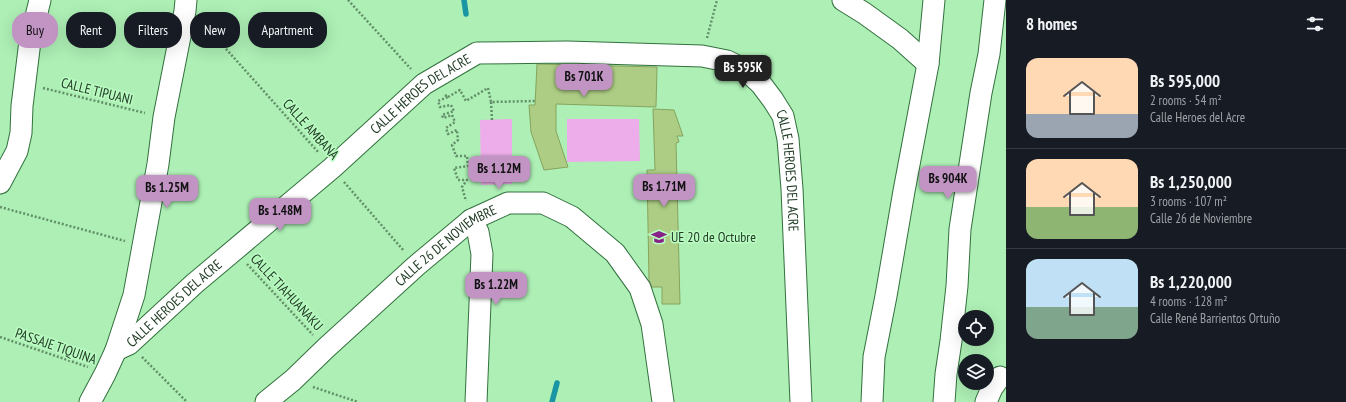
<!DOCTYPE html>
<html lang="en">
<head>
<meta charset="utf-8">
<style>
  :root { --surface:#171b24; --page:#242831; --text:#f1f3f6; --muted:#9ea1a6; --line:#363941; --accent:#c294c4 }
  body { margin:0; font-family:"PT Sans Narrow",sans-serif; background:var(--page); color:var(--text); height:100vh; display:flex; flex-direction:column; font-size:15px; white-space:nowrap }
  * { box-sizing:border-box; margin:0 }
  p { font-size:13px; color:var(--muted) }
  .icon { flex:none; width:22px; height:22px; fill:none; stroke:currentColor; stroke-width:2; stroke-linecap:round; stroke-linejoin:round }
  .map { position:relative; flex:1; overflow:hidden }
  .details { display:flex; flex-direction:column; background:var(--surface); width:340px }
  .details>* { flex:none }
  .top-card { position:absolute; left:12px; top:12px; width:380px; height:36px; display:flex; gap:8px }
  .tools { position:absolute; left:958px; top:310px; display:grid; gap:8px }
  .tools a { display:grid; place-items:center; width:36px; height:36px; border-radius:50%; background:var(--surface); box-shadow:0 4px 16px #0002; font-size:20px }
  .price { position:absolute; translate:-50% -34px; padding:0 9px; border-radius:8px; background:var(--accent); color:#111; font-size:13px; line-height:26px; filter:drop-shadow(0 1px 2px #0008) }
  .price::after { content:''; position:absolute; left:50%; top:24px; width:12px; height:9px; margin-left:-6px; background:inherit; clip-path:polygon(0 0,100% 0,50% 100%) }
  .price.selected { background:#222; color:#fff }
  ul { padding:0; list-style:none }
  li { display:flex; align-items:center; gap:12px; height:100px; padding:0 20px }
  li+li { border-top:1px solid var(--line) }
  li span { display:grid; place-items:center; flex:none; width:112px; height:80px; border-radius:12px; color:#555 }
  li>.icon { margin-inline-start:auto }
  span .icon { width:48px; height:48px; fill:#fffc; stroke-width:1 }
  li b { font-size:17px }
  h2 { display:flex; justify-content:space-between; align-items:center; height:48px; padding:0 20px; font-size:17px }
  .tag { padding:0 14px; border-radius:16px; background:var(--surface); box-shadow:0 4px 16px #0002; font-size:14px; line-height:36px }
  .tag.selected { background:var(--accent); color:#111 }
  main { display:flex; flex:1; min-height:0 }
  .map>svg:first-child { display:block }
  .green { fill:#edadea }
  .lines { fill:none; stroke-linecap:round; stroke-linejoin:round }
  .stream { stroke:#1995a4; stroke-width:5.5 }
  .building { fill:#adcd84; stroke:#85a45d }
  .minor-casing { stroke:#32713e; stroke-width:23 }
  .path { stroke:#628f68; stroke-width:2.5; stroke-dasharray:2 2; stroke-linecap:butt }
  .minor { stroke:#fff; stroke-width:21 }
  .labels { text-anchor:middle; dominant-baseline:central; stroke-width:3; stroke-linejoin:round; paint-order:stroke }
  .street-label { font-size:14px; fill:#223d26; stroke:#bafcc2 }
  .poi-label { font-size:14px; fill:#223d26; stroke:#bafcc2; text-anchor:start }
</style>
</head>
<body>
<main>
<div class="map">
<svg width="1006" height="402" viewBox="0 0 1006 402">
  <rect width="100%" height="100%" fill="#adefb5"/>
  <!-- green -->
  <path class="green" d="M512,119V184L481,185L480,120Z
    M567,119H639L640,161L567,162Z"/>
  <g class="lines">
    <!-- stream -->
    <path class="stream" d="M464,0L466,14
      M552,402L557,383"/>
  </g>
  <!-- building -->
  <path class="building" d="M537,64L657,67L656,107L556,104V131L568,167L544,170L531,132L529,105H535Z
    M653,109L674,110L683,136H677L679,142L676,143L680,304H662V287H652L649,280L647,170H655Z"/>
  <g class="lines">
    <!-- minor casing -->
    <g class="minor-casing">
      <g id="minor">
        <path d="M843,0L864,13L900,39L928,64"/>
        <path d="M0,183L17,151L21,133L22,106L30,41L40,0"/>
        <path d="M471,220L478,232L482,254L476,402"/>
        <path id="s1" d="M116,350L129,344L194,284L332,168L424,84L477,53L567,52L702,56L727,61L747,71L761,84L773,100L783,116L788,139L792,189L801,402"/>
        <path d="M90,402L105,374L116,350L134,295L158,164L164,117L185,11L186,0"/>
        <path id="s2" d="M266,402L293,380L326,348L416,266L471,220L508,203H543L572,217L615,253L640,288L652,324L663,402"/>
        <path d="M872,402L874,357L886,296L904,191L928,64L934,0"/>
        <path d="M944,402L946,374L951,341L957,286L960,229L981,93L989,54L995,0"/>
        <path d="M986,402L992,388L1000,377"/>
      </g>
    </g>
    <!-- path -->
    <path class="path" d="M348,0L411,69
      M202,22L319,153
      M707,38L717,0
      M43,88L145,113
      M445,95L448,97L438,101L440,107L451,105L454,111L442,115L443,118L452,115L455,122L446,128L448,134L457,130L458,140L452,145L456,156H467L468,166L454,168L458,180H467L462,187L466,201
      M448,97L460,90L466,101L488,88L491,102L535,101
      M491,102L492,120
      M344,182L404,251
      M0,207L125,241
      M247,264L313,335
      M0,337L88,367
      M142,357L187,402
      M313,387L358,402"/>
    <!-- minor -->
    <use href="#minor" class="minor"/>
  </g>
  <!-- icons -->
  <defs>
    <g id="school-bare" transform="scale(1.2)"><path d="M0-5L7-2L0 1L-7-2ZM-4 1L0 2.5L4 1V4Q0 6-4 4Z" fill="#882188" stroke="#bafcc2" stroke-width="2.5" paint-order="stroke"/></g>
  </defs>
  <g fill-rule="evenodd">
    <use href="#school-bare" x="659" y="237"/>
  </g>
  <g class="labels">
    <!-- street labels -->
    <g class="street-label">
      <text transform="translate(97 91) rotate(14)">CALLE TIPUANI</text>
      <text stroke="none"><textPath href="#s1" startOffset="399">CALLE HEROES DEL ACRE</textPath></text>
      <text transform="translate(311 129) rotate(48)">CALLE AMBANA</text>
      <text stroke="none"><textPath href="#s1" startOffset="855">CALLE HEROES DEL ACRE</textPath></text>
      <text stroke="none"><textPath href="#s2" startOffset="239">CALLE 26 DE NOVIEMBRE</textPath></text>
      <text transform="translate(287 292) rotate(47)">CALLE TIAHUANAKU</text>
      <text stroke="none"><textPath href="#s1" startOffset="75">CALLE HEROES DEL ACRE</textPath></text>
      <text transform="translate(56 346) rotate(19)">PASSAJE TIQUINA</text>
    </g>
    <!-- poi labels -->
    <g class="poi-label">
      <text x="671" y="237">UE 20 de Octubre</text>
    </g>
  </g>
</svg>
<div class="tools">
<a><svg class="icon" aria-label="locate" viewBox="0 0 24 24"><circle cx="12" cy="12" r="6"/><path d="M12 2v4M12 18v4M2 12h4M18 12h4"/></svg></a>
<a><svg class="icon" aria-label="layers" viewBox="0 0 24 24"><path d="M12 4l9 5-9 5-9-5zM3 14l9 5 9-5"/></svg></a>
</div>
<b class="price selected" style="left:743px;top:89px">Bs 595K</b>
<b class="price" style="left:584px;top:98px">Bs 701K</b>
<b class="price" style="left:499px;top:190px">Bs 1.12M</b>
<b class="price" style="left:948px;top:200px">Bs 904K</b>
<b class="price" style="left:664px;top:208px">Bs 1.71M</b>
<b class="price" style="left:167px;top:209px">Bs 1.25M</b>
<b class="price" style="left:280px;top:232px">Bs 1.48M</b>
<b class="price" style="left:496px;top:306px">Bs 1.22M</b>
<div class="top-card">
<a class="tag selected">Buy</a>
<a class="tag">Rent</a>
<a class="tag">Filters</a>
<a class="tag">New</a>
<a class="tag">Apartment</a>
</div>
</div>
<section class="details">
<h2>8 homes<svg class="icon" aria-label="filters" viewBox="0 0 24 24"><path d="M4 7h16M4 17h16"/><circle cx="9" cy="7" r="2"/><circle cx="15" cy="17" r="2"/></svg></h2>
<ul>
<li><span style="background:linear-gradient(#ffd9b3 70%,#9aa5b1 0)"><svg class="icon" aria-label="home" viewBox="0 0 24 24"><path d="M3 11l9-7 9 7M6 9v11h12V9"/></svg></span><div><b>Bs 595,000</b><p>2 rooms · 54 m²</p><p>Calle Heroes del Acre</p></div></li>
<li><span style="background:linear-gradient(#ffd9b3 60%,#8fb573 0)"><svg class="icon" aria-label="home" viewBox="0 0 24 24"><path d="M3 11l9-7 9 7M6 9v11h12V9"/></svg></span><div><b>Bs 1,250,000</b><p>3 rooms · 107 m²</p><p>Calle 26 de Noviembre</p></div></li>
<li><span style="background:linear-gradient(#bfe0f5 60%,#7fa58c 0)"><svg class="icon" aria-label="home" viewBox="0 0 24 24"><path d="M3 11l9-7 9 7M6 9v11h12V9"/></svg></span><div><b>Bs 1,220,000</b><p>4 rooms · 128 m²</p><p>Calle René Barrientos Ortuño</p></div></li>
</ul>
</section>
</main>
</body>
</html>
